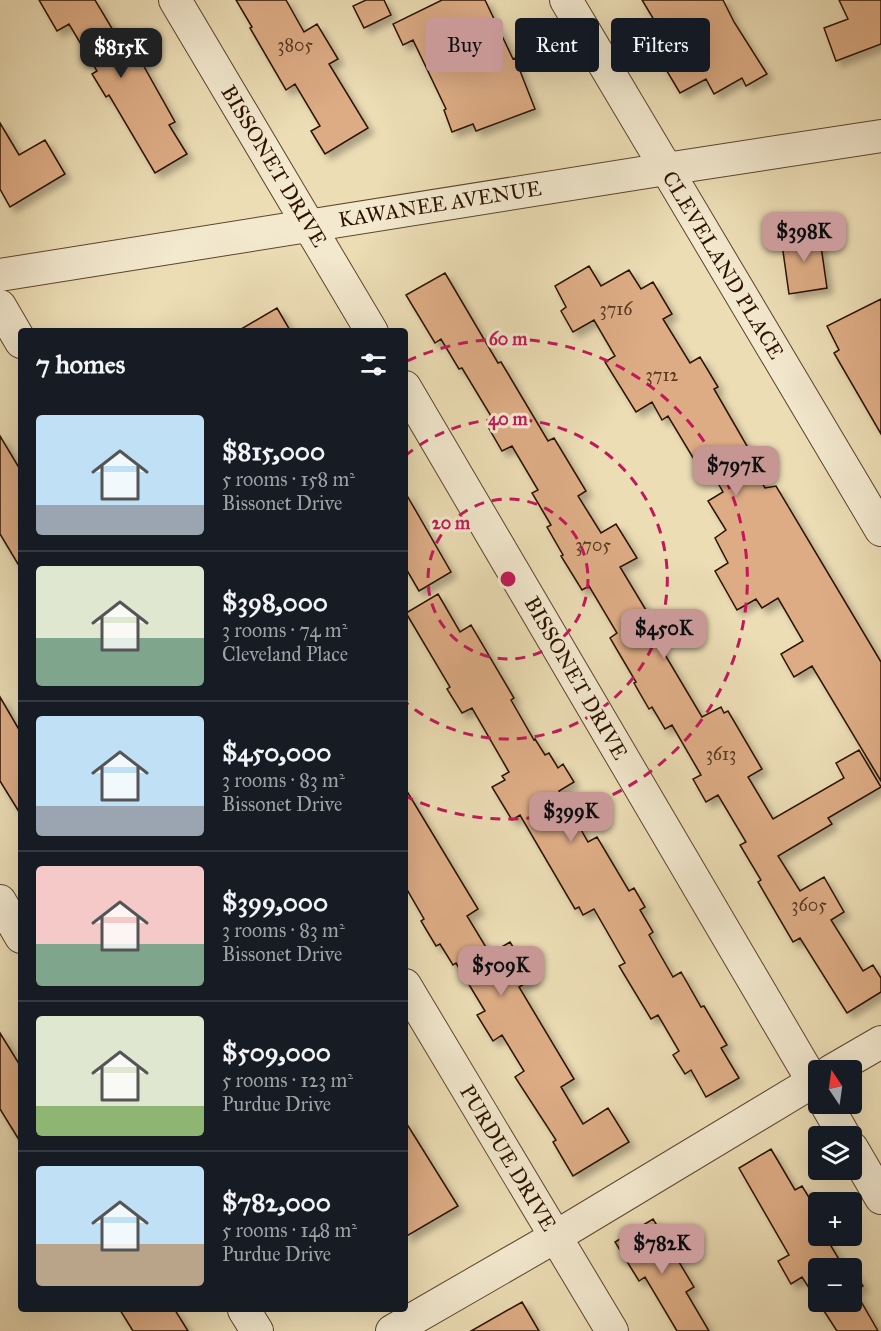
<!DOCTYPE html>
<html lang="en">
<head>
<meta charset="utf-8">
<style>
  :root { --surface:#171b24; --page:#242831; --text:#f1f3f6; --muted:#9ea1a6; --line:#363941; --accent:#c59692 }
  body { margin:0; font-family:"IM FELL Great Primer",serif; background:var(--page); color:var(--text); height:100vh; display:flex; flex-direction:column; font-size:22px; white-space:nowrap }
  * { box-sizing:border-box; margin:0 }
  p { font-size:20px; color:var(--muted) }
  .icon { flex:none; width:33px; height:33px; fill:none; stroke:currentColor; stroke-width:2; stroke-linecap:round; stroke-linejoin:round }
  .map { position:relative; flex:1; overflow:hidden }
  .side { position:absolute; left:18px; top:328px; width:390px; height:984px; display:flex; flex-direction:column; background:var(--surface); border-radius:6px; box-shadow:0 6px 24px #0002 }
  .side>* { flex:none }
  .banner { position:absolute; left:426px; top:18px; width:364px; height:54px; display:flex; gap:12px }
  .needle { width:39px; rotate:347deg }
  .buttons { position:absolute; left:808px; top:1060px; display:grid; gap:12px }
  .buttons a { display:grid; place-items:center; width:54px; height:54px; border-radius:6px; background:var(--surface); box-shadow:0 6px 24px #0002; font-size:30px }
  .price { position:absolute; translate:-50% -51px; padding:0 14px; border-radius:12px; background:var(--accent); color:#111; font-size:20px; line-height:39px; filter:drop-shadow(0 2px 3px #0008) }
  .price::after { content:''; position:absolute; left:50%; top:36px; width:18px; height:14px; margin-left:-9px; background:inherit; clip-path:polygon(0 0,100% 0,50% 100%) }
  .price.active { background:#222; color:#fff }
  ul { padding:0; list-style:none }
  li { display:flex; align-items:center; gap:18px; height:150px; padding:0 18px }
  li+li { border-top:2px solid var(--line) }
  li span { display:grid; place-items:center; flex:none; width:168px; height:120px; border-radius:6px; color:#555 }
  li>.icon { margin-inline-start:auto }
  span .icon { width:72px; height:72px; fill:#fffc; stroke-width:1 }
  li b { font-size:26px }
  h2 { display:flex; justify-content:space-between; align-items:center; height:72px; padding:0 18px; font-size:26px }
  .chip { padding:0 21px; border-radius:6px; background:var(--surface); box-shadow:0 6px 24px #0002; font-size:21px; line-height:54px }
  .chip.active { background:var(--accent); color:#111 }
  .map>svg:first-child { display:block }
  .building { fill:#ddac85; stroke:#2c1200; stroke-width:1.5; fill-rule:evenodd; filter:url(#shadow) }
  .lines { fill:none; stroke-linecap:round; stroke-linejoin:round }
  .street-casing { stroke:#5c452d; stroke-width:34 }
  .street { stroke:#f3e9cf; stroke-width:32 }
  .ring { fill:none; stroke:#c2185b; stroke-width:3; stroke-dasharray:10 8 }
  .labels { text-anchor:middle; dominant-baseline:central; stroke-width:6; stroke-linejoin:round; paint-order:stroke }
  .number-label { font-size:18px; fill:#583821 }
  .street-label { font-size:21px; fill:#2c1200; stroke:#f3e9cf }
  .centre { fill:#c2185b; stroke:#f3e9cf; stroke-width:3 }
  .ring-label { font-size:18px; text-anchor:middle; font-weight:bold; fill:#c2185b; stroke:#f3e9cf; stroke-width:6; stroke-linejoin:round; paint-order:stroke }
</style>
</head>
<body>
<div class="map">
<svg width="881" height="1331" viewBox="0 0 881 1331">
  <defs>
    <filter id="shadow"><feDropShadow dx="5.5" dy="5.5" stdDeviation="3" flood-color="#0004"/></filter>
  </defs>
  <rect width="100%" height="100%" fill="#ecddb5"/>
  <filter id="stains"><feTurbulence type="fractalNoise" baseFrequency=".00333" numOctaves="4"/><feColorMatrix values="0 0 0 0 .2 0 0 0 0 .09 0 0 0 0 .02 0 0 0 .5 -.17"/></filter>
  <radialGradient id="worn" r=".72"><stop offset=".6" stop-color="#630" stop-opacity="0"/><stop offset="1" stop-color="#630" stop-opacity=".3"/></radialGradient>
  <!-- building -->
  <path class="building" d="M39,0H95L126,52L133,47L175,122L169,125L187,154L155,173L109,95L106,97L92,74L97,71L69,24L57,31Z
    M236,0H286L304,32L317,24L338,59L329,64L368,128L325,154L311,131L320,126L295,84L286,90L250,28L252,27Z
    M366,0H384L391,15L364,28L353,6Z
    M442,0H485L513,59L515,58L535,109L476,131L473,124L452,132L444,110L446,109L413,40L403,45L393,24Z
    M642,0H723L734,22L767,74L746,86L742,78L714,94L706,79L680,93L649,41L662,33Z
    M839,0H881V44L836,61L824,28L848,19Z
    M0,123L19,155L45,140L65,174L10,207L0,189Z
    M819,232L827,288L789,294L781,237Z
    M589,266L601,286L629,270L641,289L653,282L672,314L663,319L690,363L700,357L718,387L714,389L747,446L742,449L765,488L776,486L881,662V781L812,666L794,677L781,654L803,641L778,598L762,608L756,599L737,610L715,571L728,563L715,538L726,530L708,501L723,492L703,457L695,461L668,416L662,420L652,402L636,412L605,362L615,356L594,320L573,332L561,311L566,307L555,286Z
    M445,273L498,363L501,362L548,441L554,438L586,491L578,496L601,533L616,524L637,558L620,567L664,640L658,643L702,717L721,707L724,713L728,711L762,769L748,777L773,819L844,778L836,763L859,750L881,787L828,818L832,824L778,856L800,891L824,877L844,912L831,920L863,971L873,965L881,978V992L847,1013L800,938L793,942L758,882L761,880L740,845L746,842L718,795L706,802L693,779L701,775L672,725L665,729L652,707L649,709L634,683L636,682L610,638L617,633L589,586L582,590L561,556L563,555L547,527L551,525L532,493L538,490L512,446L502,451L487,425L494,421L462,368L459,369L441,339L435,343L406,295Z
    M881,299V434L834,353L839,350L827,326Z
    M277,308L291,332H236Z
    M0,436L21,471V569L0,534Z
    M405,492L451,572L419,591L405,567Z
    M438,594L460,632L471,625L514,698L511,700L534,740L535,739L545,755L549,753L558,768L563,764L574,782L559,791L588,842L597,837L629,891L634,888L645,907L640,910L653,932L649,935L673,977L681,972L701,1007L704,1006L727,1045L721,1048L739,1078L706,1097L691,1070L685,1074L673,1055L679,1051L658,1015L651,1019L619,966L625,963L594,909L583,915L579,907L575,909L520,815L512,820L492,787L505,780L502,776L509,772L472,708L462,713L447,689L450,687L406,613Z
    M0,697L21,733V815L0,781Z
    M405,788L478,909L467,916L490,954L510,942L533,979L519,987L574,1079L561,1087L583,1124L608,1108L629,1142L573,1176L553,1142L556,1140L515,1077L524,1071L502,1035L493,1041L477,1015L485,1011L456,963L453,965L440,944L436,946L421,921L424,919L405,886Z
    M0,1033L21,1067V1143L0,1109Z
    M405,1121L458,1206L405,1237Z
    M771,1149L795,1190L802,1186L818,1212L812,1215L819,1226V1236H825L843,1266L849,1263L863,1286L855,1291L878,1331H837L802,1277L791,1284L778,1261L789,1255L739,1168ZM819,1269H852V1302H819Z
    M653,1219L694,1287L686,1292L709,1331H677L645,1277L639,1281L615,1242Z
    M522,1302L539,1331H471Z
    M120,1310H175L188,1331H133Z"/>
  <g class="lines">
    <!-- street casing -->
    <g class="street-casing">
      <path id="street" d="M175,0L372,332
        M566,0L881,530
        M0,275L666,169L881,136
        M0,306L21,342
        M405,387L819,1092
        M0,901L21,937
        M405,985L612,1331
        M831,1071L881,1042
        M826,1104L845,1137
        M852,1148L881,1198
        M244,1310L257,1331
        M392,1331L555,1237L819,1078"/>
    </g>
    <!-- street -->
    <use href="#street" class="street"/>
  </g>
  <!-- distance rings -->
  <g class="ring">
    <circle cx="508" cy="579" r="80"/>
    <path d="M405 456A160 160 0 1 1 405 702"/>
    <path d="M407 361A240 240 0 1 1 407 797"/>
  </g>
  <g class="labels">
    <!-- number labels -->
    <g class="number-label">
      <text x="295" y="45">3805</text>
      <text x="616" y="309">3716</text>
      <text x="662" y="375">3712</text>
      <text x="593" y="545">3705</text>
      <text x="721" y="754">3613</text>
      <text x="809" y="905">3605</text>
    </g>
    <!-- street labels -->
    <g class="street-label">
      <text transform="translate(274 166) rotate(59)">BISSONET DRIVE</text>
      <text transform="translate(440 204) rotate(-9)">KAWANEE AVENUE</text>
      <text transform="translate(723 265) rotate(59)">CLEVELAND PLACE</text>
      <text transform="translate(576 678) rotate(60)">BISSONET DRIVE</text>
      <text transform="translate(508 1158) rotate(59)">PURDUE DRIVE</text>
    </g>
  </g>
  <circle cx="508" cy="579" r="9" class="centre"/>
  <g class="ring-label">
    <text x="508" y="345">60 m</text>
    <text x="508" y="425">40 m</text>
    <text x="451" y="529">20 m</text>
  </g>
  <rect width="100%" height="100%" filter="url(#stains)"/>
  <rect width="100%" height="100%" fill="url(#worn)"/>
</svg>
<div class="buttons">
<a><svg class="needle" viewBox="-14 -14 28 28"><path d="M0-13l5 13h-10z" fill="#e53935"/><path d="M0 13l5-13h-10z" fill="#9ea1a6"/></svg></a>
<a><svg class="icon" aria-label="layers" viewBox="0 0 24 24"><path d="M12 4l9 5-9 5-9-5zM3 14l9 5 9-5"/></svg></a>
<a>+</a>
<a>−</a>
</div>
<b class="price active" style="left:121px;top:79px">$815K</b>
<b class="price" style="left:804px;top:263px">$398K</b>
<b class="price" style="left:736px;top:497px">$797K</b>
<b class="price" style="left:664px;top:660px">$450K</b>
<b class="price" style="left:571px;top:843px">$399K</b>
<b class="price" style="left:501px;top:997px">$509K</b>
<b class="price" style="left:662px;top:1275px">$782K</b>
<div class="banner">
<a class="chip active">Buy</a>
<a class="chip">Rent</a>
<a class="chip">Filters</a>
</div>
<section class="side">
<h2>7 homes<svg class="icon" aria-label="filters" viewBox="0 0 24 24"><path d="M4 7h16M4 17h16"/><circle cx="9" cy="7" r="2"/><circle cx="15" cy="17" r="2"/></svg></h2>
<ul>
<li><span style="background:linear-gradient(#bfe0f5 75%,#9aa5b1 0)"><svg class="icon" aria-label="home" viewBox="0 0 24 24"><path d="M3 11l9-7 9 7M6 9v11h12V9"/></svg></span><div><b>$815,000</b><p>5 rooms · 158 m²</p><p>Bissonet Drive</p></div></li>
<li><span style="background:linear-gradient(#dfe7d0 60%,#7fa58c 0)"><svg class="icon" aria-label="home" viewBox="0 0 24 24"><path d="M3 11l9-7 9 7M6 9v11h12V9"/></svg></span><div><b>$398,000</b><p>3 rooms · 74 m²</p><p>Cleveland Place</p></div></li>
<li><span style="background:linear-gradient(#bfe0f5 75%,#9aa5b1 0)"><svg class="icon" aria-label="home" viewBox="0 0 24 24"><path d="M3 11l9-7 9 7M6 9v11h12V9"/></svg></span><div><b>$450,000</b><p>3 rooms · 83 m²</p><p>Bissonet Drive</p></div></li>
<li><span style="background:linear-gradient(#f6c9c9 65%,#7fa58c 0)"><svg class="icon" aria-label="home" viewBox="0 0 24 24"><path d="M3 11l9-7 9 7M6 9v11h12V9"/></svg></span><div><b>$399,000</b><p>3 rooms · 83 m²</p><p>Bissonet Drive</p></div></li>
<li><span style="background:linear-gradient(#dfe7d0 75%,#8fb573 0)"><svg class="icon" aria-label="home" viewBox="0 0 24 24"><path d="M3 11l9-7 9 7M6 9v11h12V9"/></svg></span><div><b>$509,000</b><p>5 rooms · 123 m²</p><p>Purdue Drive</p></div></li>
<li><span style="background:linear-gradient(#bfe0f5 65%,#b9a48a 0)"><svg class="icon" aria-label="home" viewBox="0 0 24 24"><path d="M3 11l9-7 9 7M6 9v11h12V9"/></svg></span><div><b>$782,000</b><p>5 rooms · 148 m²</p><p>Purdue Drive</p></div></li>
</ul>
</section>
</div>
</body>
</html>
